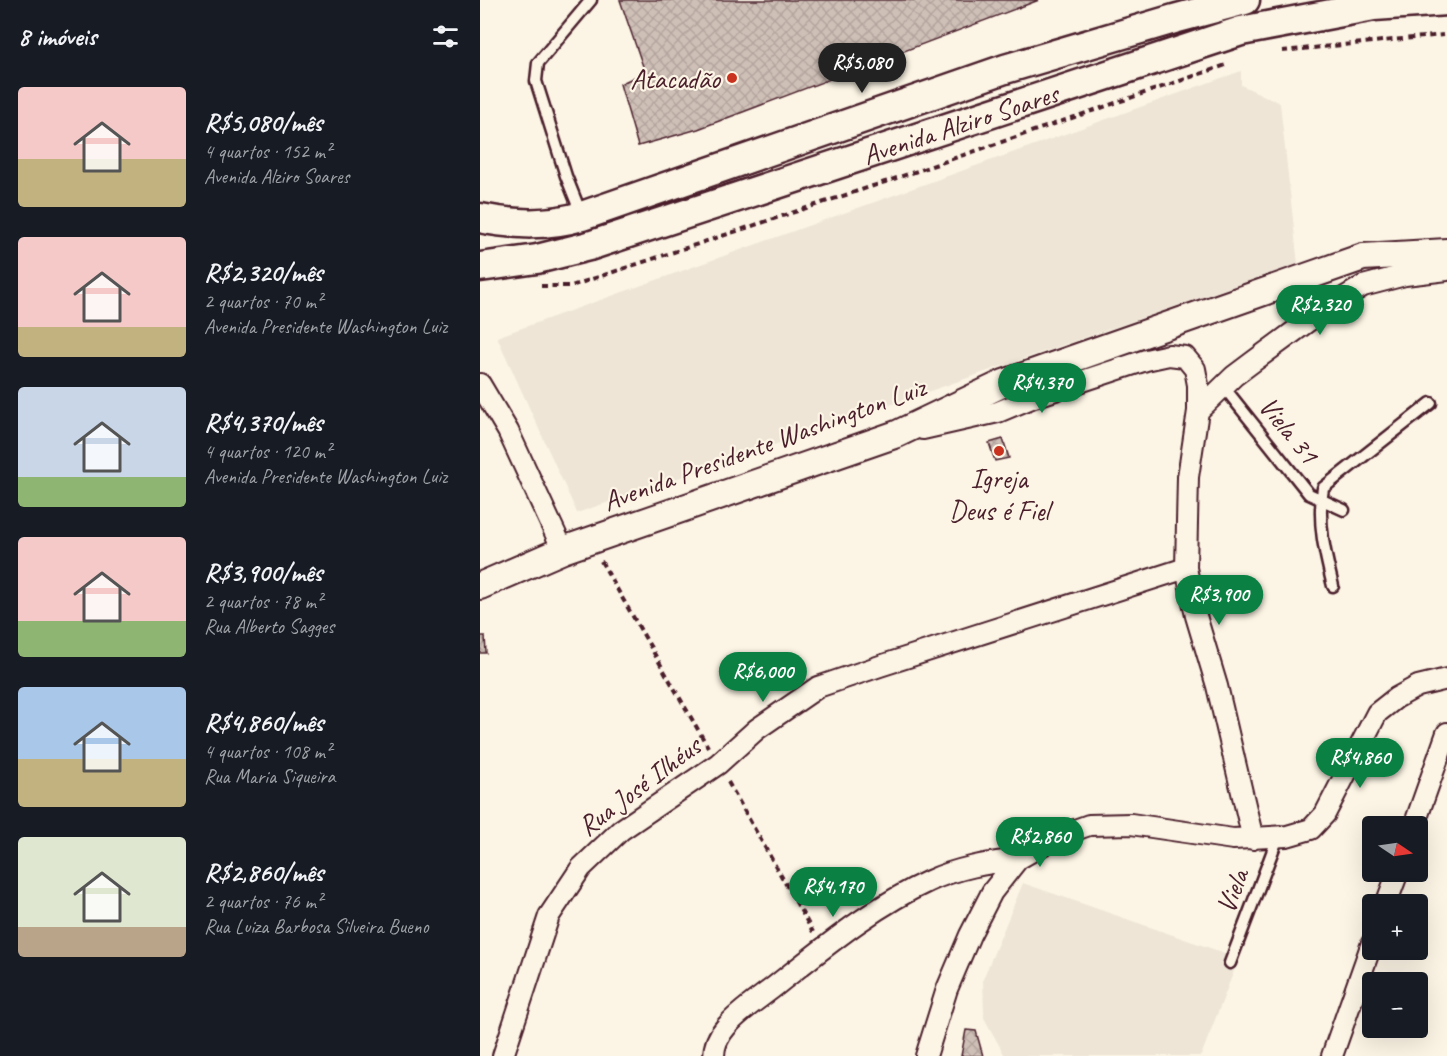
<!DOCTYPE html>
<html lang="pt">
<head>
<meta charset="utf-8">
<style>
  :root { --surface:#171b24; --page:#20242c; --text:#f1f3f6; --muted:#9ea1a6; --accent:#0b8043 }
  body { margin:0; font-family:Caveat,sans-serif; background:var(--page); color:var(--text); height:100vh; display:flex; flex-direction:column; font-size:22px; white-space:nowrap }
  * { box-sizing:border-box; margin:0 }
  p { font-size:20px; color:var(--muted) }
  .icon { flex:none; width:33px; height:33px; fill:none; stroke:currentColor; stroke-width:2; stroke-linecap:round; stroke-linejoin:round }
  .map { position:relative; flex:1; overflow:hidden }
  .panel { display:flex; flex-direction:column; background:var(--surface); width:480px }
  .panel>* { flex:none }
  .needle { width:39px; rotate:103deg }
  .controls { position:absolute; left:882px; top:816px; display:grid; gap:12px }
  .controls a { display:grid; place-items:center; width:66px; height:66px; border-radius:6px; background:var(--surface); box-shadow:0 6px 24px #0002; font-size:30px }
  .price { position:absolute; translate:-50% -51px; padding:0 14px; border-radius:21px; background:var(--accent); color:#fff; font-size:20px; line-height:39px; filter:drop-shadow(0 2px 3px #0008) }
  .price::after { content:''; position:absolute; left:50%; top:36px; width:18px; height:14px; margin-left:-9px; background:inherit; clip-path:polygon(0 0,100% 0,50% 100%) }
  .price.active { background:#222; color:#fff }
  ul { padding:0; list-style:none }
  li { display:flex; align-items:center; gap:18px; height:150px; padding:0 18px }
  li span { display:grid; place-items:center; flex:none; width:168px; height:120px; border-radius:6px; color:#555 }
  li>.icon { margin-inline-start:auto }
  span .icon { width:72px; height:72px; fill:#fffc; stroke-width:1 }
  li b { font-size:26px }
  h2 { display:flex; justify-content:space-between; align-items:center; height:72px; padding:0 18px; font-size:26px }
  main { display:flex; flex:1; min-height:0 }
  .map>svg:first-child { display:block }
  .built { fill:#eee5d7 }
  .building { fill:url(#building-cross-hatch); stroke:#4a1f2b; stroke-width:1.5 }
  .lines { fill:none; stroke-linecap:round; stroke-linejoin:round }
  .service-casing { stroke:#4a1f2b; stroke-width:15 }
  .minor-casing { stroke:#4a1f2b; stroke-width:24 }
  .tertiary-casing { stroke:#4a1f2b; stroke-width:30 }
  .secondary-casing { stroke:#4a1f2b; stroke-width:33 }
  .path { stroke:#4a1f2b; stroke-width:4; stroke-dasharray:6 4.5; stroke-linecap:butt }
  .service { stroke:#fcf5e5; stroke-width:10 }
  .minor { stroke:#fcf5e5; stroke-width:20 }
  .tertiary { stroke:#fcf5e5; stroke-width:26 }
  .secondary { stroke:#fcf5e5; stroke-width:28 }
  .poi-dot { fill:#c8321e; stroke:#fcf5e5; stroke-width:2 }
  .labels { text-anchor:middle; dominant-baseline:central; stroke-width:4.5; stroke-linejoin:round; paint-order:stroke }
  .poi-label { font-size:28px; fill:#4a1f2b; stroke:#fcf5e5; text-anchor:end }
  .street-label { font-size:28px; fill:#4a1f2b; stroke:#fcf5e5 }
</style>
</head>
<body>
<main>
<section class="panel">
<h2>8 imóveis<svg class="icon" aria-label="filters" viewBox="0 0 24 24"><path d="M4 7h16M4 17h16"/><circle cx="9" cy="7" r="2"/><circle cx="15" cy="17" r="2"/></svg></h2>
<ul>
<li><span style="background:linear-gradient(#f6c9c9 60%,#c2b280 0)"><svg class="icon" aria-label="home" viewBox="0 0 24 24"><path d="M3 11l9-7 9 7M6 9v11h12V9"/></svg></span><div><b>R$5,080/mês</b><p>4 quartos · 152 m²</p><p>Avenida Alziro Soares</p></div></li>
<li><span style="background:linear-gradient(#f6c9c9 75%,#c2b280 0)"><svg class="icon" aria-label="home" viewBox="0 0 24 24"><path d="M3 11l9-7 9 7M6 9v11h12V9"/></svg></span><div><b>R$2,320/mês</b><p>2 quartos · 70 m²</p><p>Avenida Presidente Washington Luiz</p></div></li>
<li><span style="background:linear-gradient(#c9d6e8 75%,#8fb573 0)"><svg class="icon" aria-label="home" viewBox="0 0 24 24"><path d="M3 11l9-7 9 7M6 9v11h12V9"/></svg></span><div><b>R$4,370/mês</b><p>4 quartos · 120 m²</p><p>Avenida Presidente Washington Luiz</p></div></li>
<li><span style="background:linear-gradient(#f6c9c9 70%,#8fb573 0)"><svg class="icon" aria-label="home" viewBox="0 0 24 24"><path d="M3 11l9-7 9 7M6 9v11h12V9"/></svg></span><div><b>R$3,900/mês</b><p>2 quartos · 78 m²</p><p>Rua Alberto Sagges</p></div></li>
<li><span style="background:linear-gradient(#a9c7e8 60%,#c2b280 0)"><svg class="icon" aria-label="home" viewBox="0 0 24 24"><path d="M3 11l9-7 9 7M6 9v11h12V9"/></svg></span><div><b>R$4,860/mês</b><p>4 quartos · 108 m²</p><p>Rua Maria Siqueira</p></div></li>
<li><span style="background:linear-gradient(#dfe7d0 75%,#b9a48a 0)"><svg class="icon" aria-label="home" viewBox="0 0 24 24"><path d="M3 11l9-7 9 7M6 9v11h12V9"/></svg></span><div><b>R$2,860/mês</b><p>2 quartos · 76 m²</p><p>Rua Luiza Barbosa Silveira Bueno</p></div></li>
</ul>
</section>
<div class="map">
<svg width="967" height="1056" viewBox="0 0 967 1056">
  <defs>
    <pattern id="building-cross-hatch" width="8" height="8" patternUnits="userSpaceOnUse" patternTransform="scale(1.5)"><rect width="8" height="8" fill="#cfc0b7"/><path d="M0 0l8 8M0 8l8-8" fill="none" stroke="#b3a59e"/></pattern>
  </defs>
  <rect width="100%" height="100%" fill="#fcf5e5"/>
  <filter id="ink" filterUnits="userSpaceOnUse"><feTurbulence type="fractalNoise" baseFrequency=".0167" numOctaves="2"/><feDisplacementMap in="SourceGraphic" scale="12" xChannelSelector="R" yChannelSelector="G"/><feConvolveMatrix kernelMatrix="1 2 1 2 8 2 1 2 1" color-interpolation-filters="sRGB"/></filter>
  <g filter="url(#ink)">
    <!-- built -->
    <path class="built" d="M761,71V85L800,103L818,264L97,513L17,337Z
      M543,883L759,958L721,1056H525L504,1018L503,979Z"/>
    <!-- building -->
    <path class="building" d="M140,0H559L218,129L158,146L140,84L165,72Z
      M523,439L529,458L515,461L509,443Z
      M0,636H5L6,653H0Z
      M486,1030L496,1031L503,1056H481Z"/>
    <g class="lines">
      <!-- service casing -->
      <g class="service-casing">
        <path id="service" d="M102,216L86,176L56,81L58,63L111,0
          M743,386L829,494L864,510
          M853,586C845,554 837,521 843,488L951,403
          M750,963L798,837"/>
      </g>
      <!-- minor casing -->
      <g class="minor-casing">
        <path id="minor" d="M0,384L28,431L83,550
          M718,411L754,376L774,361L842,311L883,286L925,275L967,270
          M443,429L518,412L554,397L666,360L689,355L705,357L715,369L718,385V411L708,477L706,568L716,616L737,686L773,839
          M934,826L967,733
          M906,904L918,872
          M23,1056L69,916L101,868L141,830L238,764L277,729L338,687L400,666L706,568
          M234,1056C234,1046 239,1035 246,1027C260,1010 282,997 299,983C346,946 394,906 449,881C477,868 508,863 538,859
          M446,1056L467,989L490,935L512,892L538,859L578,836L609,825L651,824L753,839L807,836L831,829L845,814L897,713L916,698L938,686L967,679
          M852,1056L892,943"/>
      </g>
      <!-- tertiary casing -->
      <g class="tertiary-casing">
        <path id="tertiary" d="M0,586L83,550L417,434L524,383L883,257L967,252"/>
      </g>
      <!-- secondary casing -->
      <g class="secondary-casing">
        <g id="secondary">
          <path d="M0,218C35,225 67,226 102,216L525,69L694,19L765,0"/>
          <path id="s1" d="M0,267L57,259L109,246L761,31L894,6L967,1"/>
        </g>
      </g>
      <!-- path -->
      <path class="path" d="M802,51L963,35
        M61,286H91L405,182L749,64
        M121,561L228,747
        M248,782L333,932"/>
      <!-- service -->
      <use href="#service" class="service"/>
      <!-- minor -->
      <use href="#minor" class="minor"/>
      <!-- tertiary -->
      <use href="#tertiary" class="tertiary"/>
      <!-- secondary -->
      <use href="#secondary" class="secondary"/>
    </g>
  </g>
  <!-- markers -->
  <g class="poi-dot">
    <circle cx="252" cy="78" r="6"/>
    <circle cx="519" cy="451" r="6"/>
  </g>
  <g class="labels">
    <!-- poi labels -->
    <g class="poi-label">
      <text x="240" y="78">Atacadão</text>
      <text x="519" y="478" text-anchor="middle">Igreja<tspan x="519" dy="32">Deus é Fiel</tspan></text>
    </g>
    <!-- street labels -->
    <g class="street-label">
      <text stroke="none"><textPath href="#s1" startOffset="502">Avenida Alziro Soares</textPath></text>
      <text transform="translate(809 430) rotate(51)">Viela 31</text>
      <text transform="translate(284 444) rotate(-20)">Avenida Presidente Washington Luiz</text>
      <text transform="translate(159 786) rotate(-37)">Rua José Ilhéus</text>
      <text transform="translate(752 891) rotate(-69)">Viela</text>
    </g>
  </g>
</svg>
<div class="controls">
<a><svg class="needle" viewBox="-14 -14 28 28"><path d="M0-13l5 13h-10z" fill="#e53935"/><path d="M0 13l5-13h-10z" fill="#9ea1a6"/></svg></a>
<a>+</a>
<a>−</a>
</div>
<b class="price active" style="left:382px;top:94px">R$5,080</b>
<b class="price" style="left:840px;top:336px">R$2,320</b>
<b class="price" style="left:562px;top:414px">R$4,370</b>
<b class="price" style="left:739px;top:626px">R$3,900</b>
<b class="price" style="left:283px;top:703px">R$6,000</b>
<b class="price" style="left:880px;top:789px">R$4,860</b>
<b class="price" style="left:560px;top:868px">R$2,860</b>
<b class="price" style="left:353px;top:918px">R$4,170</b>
</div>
</main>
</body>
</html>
